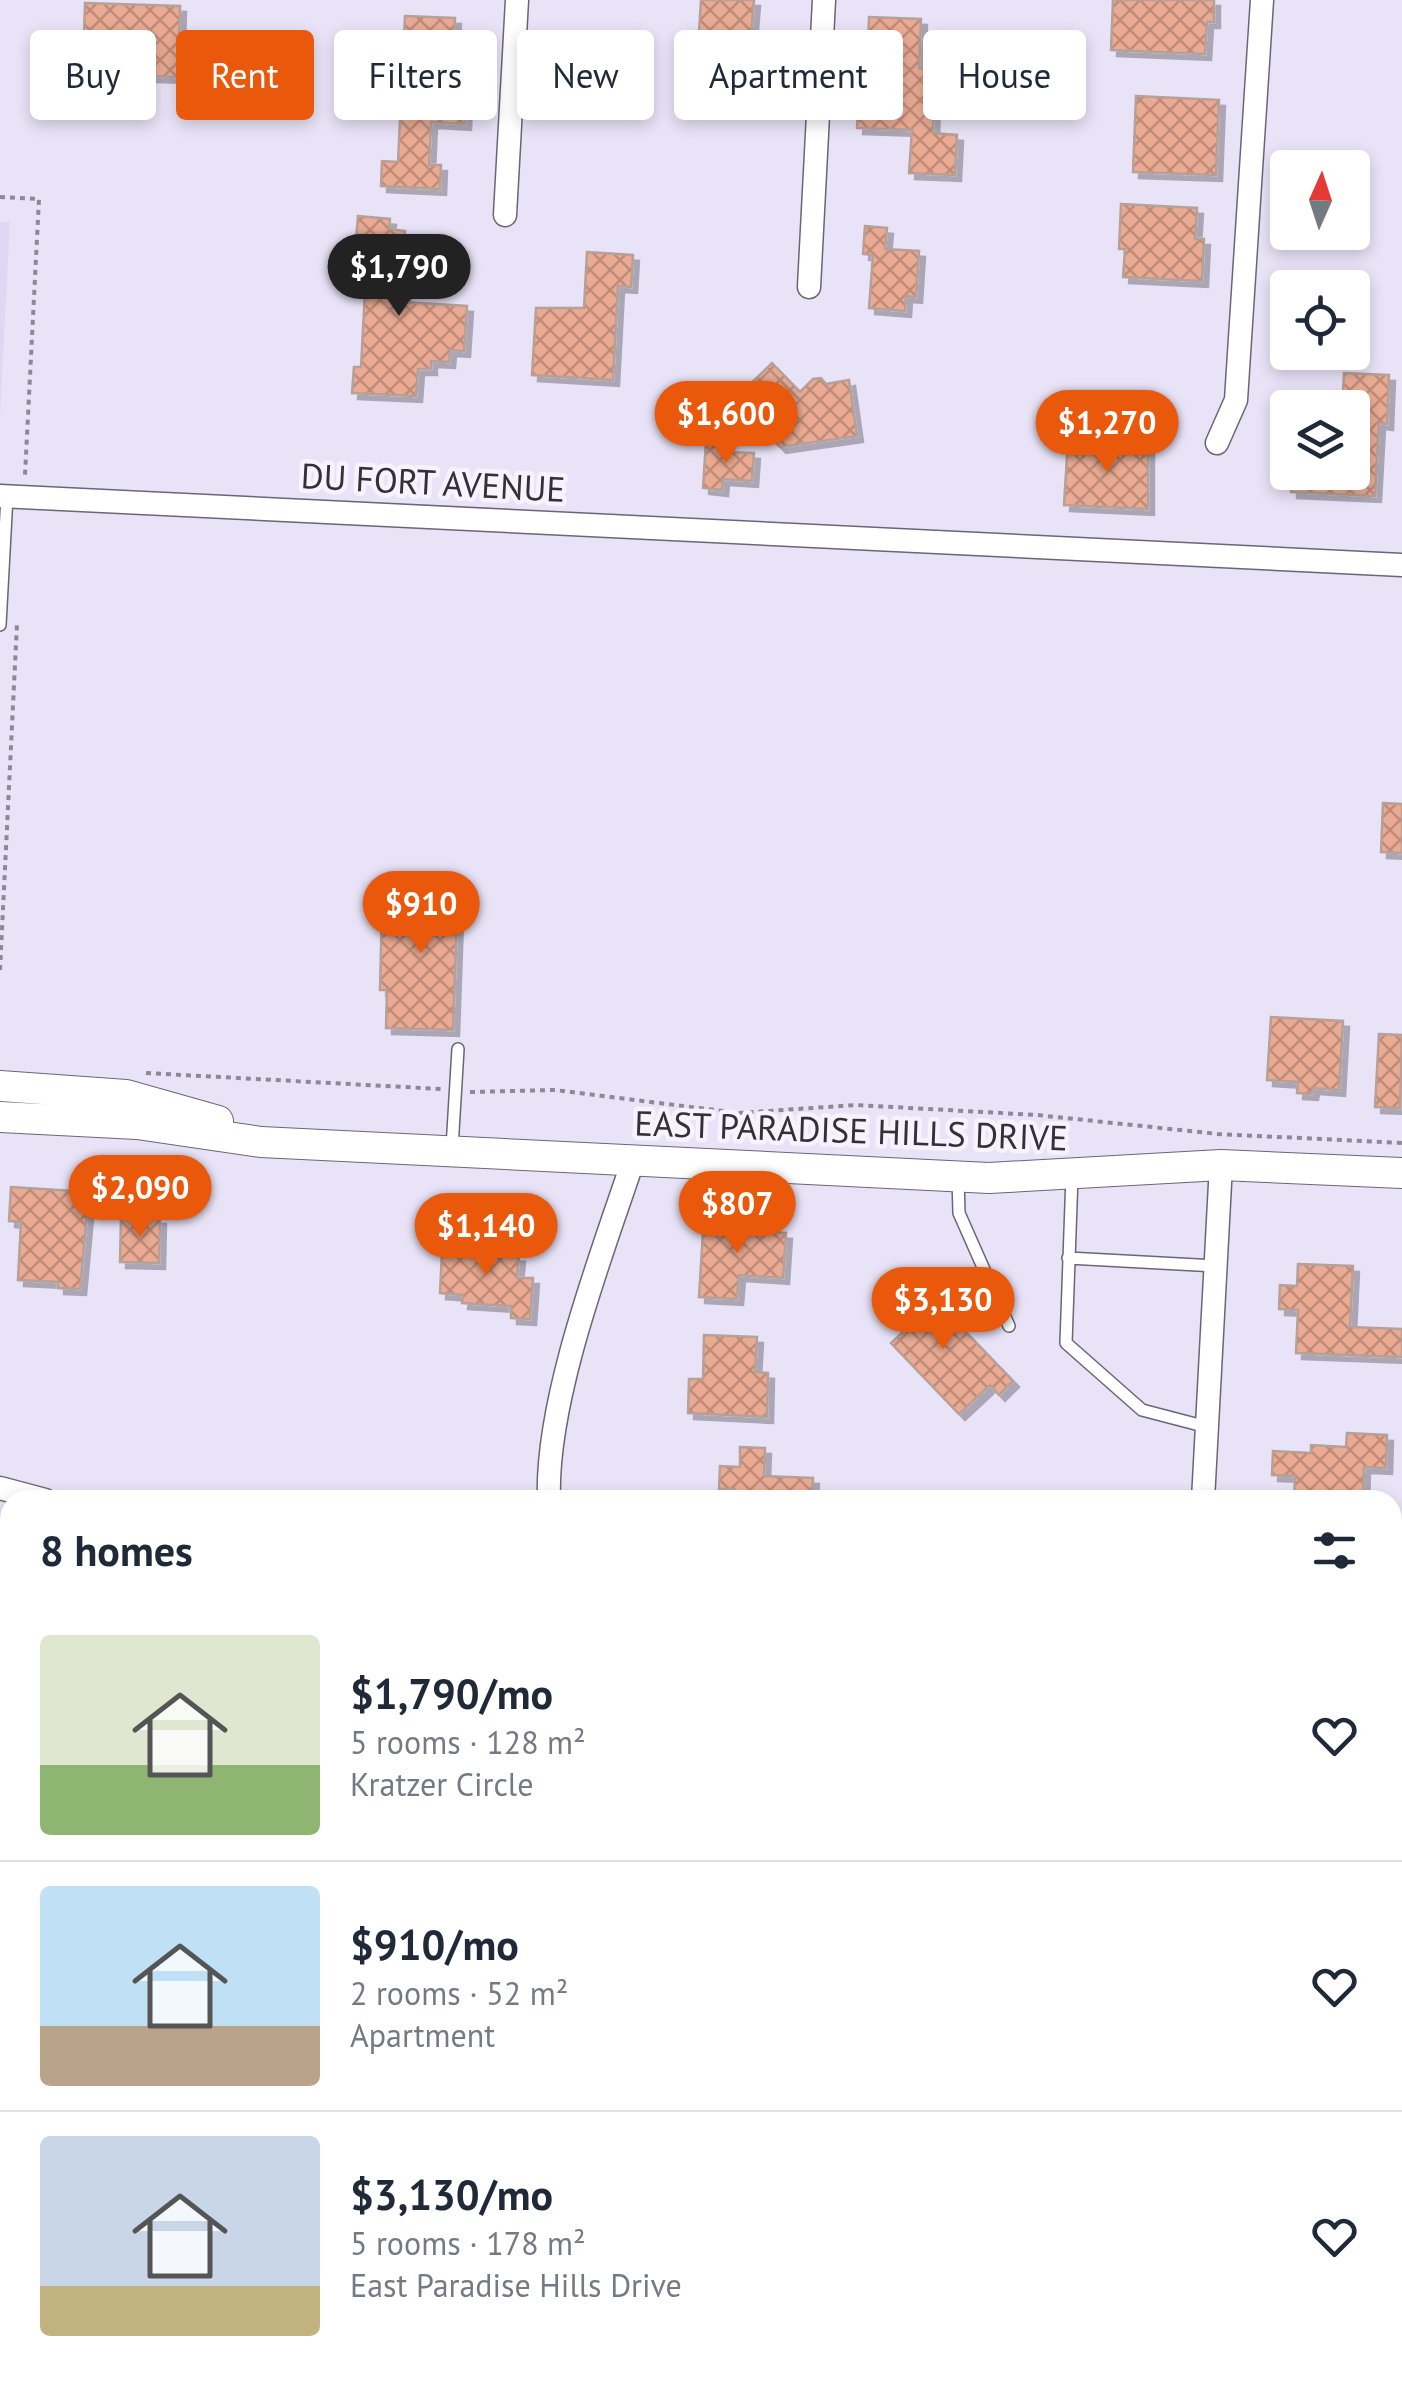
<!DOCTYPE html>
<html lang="en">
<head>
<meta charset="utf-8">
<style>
  :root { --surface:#fff; --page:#f2f2f3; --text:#1f2937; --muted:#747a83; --line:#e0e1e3; --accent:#ea580c }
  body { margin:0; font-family:"PT Sans",sans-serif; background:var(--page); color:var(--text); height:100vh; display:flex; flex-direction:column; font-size:38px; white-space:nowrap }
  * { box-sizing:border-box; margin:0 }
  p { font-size:32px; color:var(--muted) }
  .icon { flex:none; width:55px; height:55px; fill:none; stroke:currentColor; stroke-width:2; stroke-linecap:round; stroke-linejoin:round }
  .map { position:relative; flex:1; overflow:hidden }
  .side { position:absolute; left:0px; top:1490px; width:1402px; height:892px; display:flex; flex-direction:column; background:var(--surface); border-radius:30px 30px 0 0; box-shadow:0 5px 15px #0003 }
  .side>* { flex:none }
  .hud { position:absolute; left:30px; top:30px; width:1342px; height:90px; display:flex; gap:20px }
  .needle { width:65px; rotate:3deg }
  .tools { position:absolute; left:1270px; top:150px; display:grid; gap:20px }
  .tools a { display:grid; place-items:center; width:100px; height:100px; border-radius:10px; background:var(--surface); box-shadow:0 5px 15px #0003; font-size:50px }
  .price { position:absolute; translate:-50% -85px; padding:0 22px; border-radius:35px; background:var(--accent); color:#fff; font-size:32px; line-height:65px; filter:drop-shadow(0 2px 5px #0008) }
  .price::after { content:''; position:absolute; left:50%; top:60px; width:30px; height:22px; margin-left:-15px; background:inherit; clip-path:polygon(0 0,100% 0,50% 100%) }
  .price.current { background:#222; color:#fff }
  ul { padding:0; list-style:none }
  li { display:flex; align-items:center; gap:30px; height:250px; padding:0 40px }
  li+li { border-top:2px solid var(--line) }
  li span { display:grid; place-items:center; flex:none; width:280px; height:200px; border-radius:10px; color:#555 }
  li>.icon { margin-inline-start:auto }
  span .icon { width:120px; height:120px; fill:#fffc; stroke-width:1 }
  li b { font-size:42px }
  h2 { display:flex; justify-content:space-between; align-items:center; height:120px; padding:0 40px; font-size:42px }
  .pill { padding:0 35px; border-radius:10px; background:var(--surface); box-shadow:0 5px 15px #0003; font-size:35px; line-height:90px }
  .pill.current { background:var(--accent); color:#fff }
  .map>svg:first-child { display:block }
  .built { fill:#e0d7f3 }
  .building { fill:url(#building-cross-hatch); stroke:#b6a098; stroke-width:2.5; filter:url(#shadow) }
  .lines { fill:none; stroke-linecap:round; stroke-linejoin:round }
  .lane-casing { stroke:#6b6576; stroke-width:14 }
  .street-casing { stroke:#6b6576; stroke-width:25 }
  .secondary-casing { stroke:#6b6576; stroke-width:32 }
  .path { stroke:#8c8896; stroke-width:4; stroke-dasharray:5 5; stroke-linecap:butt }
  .lane { stroke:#fff; stroke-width:11 }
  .street { stroke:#fff; stroke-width:22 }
  .secondary { stroke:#fff; stroke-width:30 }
  .labels { text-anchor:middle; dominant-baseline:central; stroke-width:9; stroke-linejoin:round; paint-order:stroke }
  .street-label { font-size:35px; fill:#333038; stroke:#f6f2fe }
</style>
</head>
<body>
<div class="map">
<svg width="1402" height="2381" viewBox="0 0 1402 2381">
  <defs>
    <pattern id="building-cross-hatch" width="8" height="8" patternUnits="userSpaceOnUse" patternTransform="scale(2.5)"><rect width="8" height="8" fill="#ebab93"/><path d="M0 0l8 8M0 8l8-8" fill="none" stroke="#bf8c79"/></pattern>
    <filter id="shadow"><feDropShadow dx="6" dy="6" stdDeviation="0" flood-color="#0004"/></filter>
  </defs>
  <rect width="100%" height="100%" fill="#e9e3f7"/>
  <!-- built -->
  <path class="built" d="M0,222H10L0,414Z"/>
  <!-- building -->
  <path class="building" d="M701,0H754L751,37L770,38L766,102L695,97Z
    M1113,0H1214V22H1207L1205,54L1111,50Z
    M85,3L180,6L178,77L93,74L95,33H84Z
    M405,16L455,18L454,37H465L468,48L465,124L431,122L429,165H441L440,189L381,186L382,161L398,162Z
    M869,17L921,19L919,68L935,69L933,133L957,135L955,175L909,173L912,130L857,128L860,70H867Z
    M1136,96L1219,100L1216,175L1133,172Z
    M1121,204L1197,208L1195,239H1204L1202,281L1123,277L1125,249H1119Z
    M358,216L390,219L389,229L405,231L401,284H405L404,302L467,306L464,351L450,350L449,362L431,361V369H418L416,396L352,393L354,367H361L367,253L355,252Z
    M865,226L887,228L885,249L919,251L916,297L906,296L905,311L869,308L873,255L863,254Z
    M587,252L633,255L631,287L618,286L613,380L532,375L536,308H584Z
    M772,363L800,392L813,379L821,378L826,384L849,380L857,436L780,447L734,400Z
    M1344,373L1389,375L1387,424L1379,423L1375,496L1291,492L1292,472H1352V408H1342Z
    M706,441L725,443V452L754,453L752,481L723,479L722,490L703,488Z
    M1068,441L1148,445V509L1064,505Z
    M1383,803L1402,804V853L1381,852Z
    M398,884L467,886L466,916H457L453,1030L386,1028L387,990H380L382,905L397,906Z
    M1271,1017L1343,1021L1339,1090L1313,1088L1312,1094L1297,1093L1298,1082L1267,1080Z
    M1379,1034L1402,1035L1400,1108L1375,1107Z
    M11,1187L89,1192L80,1289L58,1288V1282L18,1280L21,1222L9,1221Z
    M704,1215L735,1217V1224L755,1225V1231L786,1233L783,1278L739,1275L737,1299L699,1297Z
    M121,1217L160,1218L159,1263L120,1262Z
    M466,1236L488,1237L487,1254L519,1256L517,1278H533L530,1319L511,1318V1306L462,1303L463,1295L440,1293L442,1251L465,1252Z
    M1298,1264L1353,1266L1350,1327L1402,1329V1357L1296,1353L1298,1310L1279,1309L1280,1285L1297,1286Z
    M906,1280L952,1327L957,1323L1013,1381L999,1395L990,1385L959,1414L891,1343L904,1331L886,1312L900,1299L894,1293Z
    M704,1335L757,1337L755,1372L768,1373L767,1417L688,1413L689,1379H703Z
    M1347,1433L1387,1435L1386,1468L1364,1467L1363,1500H1294L1295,1476L1272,1475L1273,1451L1311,1453V1445L1346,1447Z
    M740,1447L765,1448L764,1476L813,1478L812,1500H734L735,1489H719L720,1466L740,1467Z"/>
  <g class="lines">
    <!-- lane casing -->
    <g class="lane-casing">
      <path id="lane" d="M0,625L7,496
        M452,1148L458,1049
        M1072,1176L1066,1343L1142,1410L1207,1427
        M958,1177L959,1213L1009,1326
        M1068,1258L1216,1266
        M818,2381L819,2372"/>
    </g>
    <!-- street casing -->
    <g class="street-casing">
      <path id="street" d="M505,215L517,0
        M809,287L824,0
        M1217,443L1236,400L1262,0
        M0,496L1402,565
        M0,1488L45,1500
        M549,1500C545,1402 601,1256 633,1161
        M1203,1500L1221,1165
        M0,1951L10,1952
        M0,2338H10
        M1158,2381V2372"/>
    </g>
    <!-- secondary casing -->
    <g class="secondary-casing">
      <path id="secondary" d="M0,1086L126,1095L218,1121
        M0,1117L137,1124L261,1142L989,1178L1221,1165L1402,1173"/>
    </g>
    <!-- path -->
    <path class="path" d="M0,197L39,199L25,475
      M0,970L17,624
      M146,1073L441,1089
      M470,1092L555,1090L739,1113L856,1105L1037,1115L1218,1134L1402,1143"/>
    <!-- lane -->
    <use href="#lane" class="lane"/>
    <!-- street -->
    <use href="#street" class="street"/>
    <!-- secondary -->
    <use href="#secondary" class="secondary"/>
  </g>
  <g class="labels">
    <!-- street labels -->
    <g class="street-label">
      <text transform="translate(433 482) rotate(3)">DU FORT AVENUE</text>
      <text transform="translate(851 1130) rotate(2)">EAST PARADISE HILLS DRIVE</text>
    </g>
  </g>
</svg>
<div class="tools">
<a><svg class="needle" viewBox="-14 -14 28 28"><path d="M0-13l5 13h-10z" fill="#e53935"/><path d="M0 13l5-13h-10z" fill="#747a83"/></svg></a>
<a><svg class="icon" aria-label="locate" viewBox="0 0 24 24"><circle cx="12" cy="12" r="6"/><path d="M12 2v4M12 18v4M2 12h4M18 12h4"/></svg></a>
<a><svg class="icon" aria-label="layers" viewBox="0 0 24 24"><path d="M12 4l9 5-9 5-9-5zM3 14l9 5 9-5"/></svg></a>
</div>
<b class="price current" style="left:399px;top:319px">$1,790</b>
<b class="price" style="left:726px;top:466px">$1,600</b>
<b class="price" style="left:1107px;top:475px">$1,270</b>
<b class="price" style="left:421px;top:956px">$910</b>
<b class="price" style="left:140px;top:1240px">$2,090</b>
<b class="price" style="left:737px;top:1256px">$807</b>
<b class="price" style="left:486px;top:1278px">$1,140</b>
<b class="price" style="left:943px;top:1352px">$3,130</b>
<div class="hud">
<a class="pill">Buy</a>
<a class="pill current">Rent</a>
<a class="pill">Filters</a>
<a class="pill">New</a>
<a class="pill">Apartment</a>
<a class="pill">House</a>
</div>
<section class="side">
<h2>8 homes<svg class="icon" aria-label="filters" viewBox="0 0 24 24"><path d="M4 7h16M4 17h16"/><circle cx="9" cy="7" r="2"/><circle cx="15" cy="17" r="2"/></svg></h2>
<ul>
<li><span style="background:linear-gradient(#dfe7d0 65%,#8fb573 0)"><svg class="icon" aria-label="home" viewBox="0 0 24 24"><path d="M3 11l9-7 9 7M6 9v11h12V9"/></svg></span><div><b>$1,790/mo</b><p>5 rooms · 128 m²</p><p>Kratzer Circle</p></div><svg class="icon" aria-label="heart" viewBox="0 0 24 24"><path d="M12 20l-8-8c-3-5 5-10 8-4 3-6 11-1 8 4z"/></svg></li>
<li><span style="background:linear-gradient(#bfe0f5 70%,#b9a48a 0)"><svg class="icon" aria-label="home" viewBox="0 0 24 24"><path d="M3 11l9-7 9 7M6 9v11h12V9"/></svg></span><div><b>$910/mo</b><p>2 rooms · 52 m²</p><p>Apartment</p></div><svg class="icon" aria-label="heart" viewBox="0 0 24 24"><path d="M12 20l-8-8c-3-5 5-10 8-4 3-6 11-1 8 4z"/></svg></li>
<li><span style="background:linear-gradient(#c9d6e8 75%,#c2b280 0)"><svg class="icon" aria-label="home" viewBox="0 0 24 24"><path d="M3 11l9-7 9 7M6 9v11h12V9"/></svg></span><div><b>$3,130/mo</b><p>5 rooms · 178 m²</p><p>East Paradise Hills Drive</p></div><svg class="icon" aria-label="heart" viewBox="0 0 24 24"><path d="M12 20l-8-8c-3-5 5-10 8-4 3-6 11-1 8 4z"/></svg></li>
</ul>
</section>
</div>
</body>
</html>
